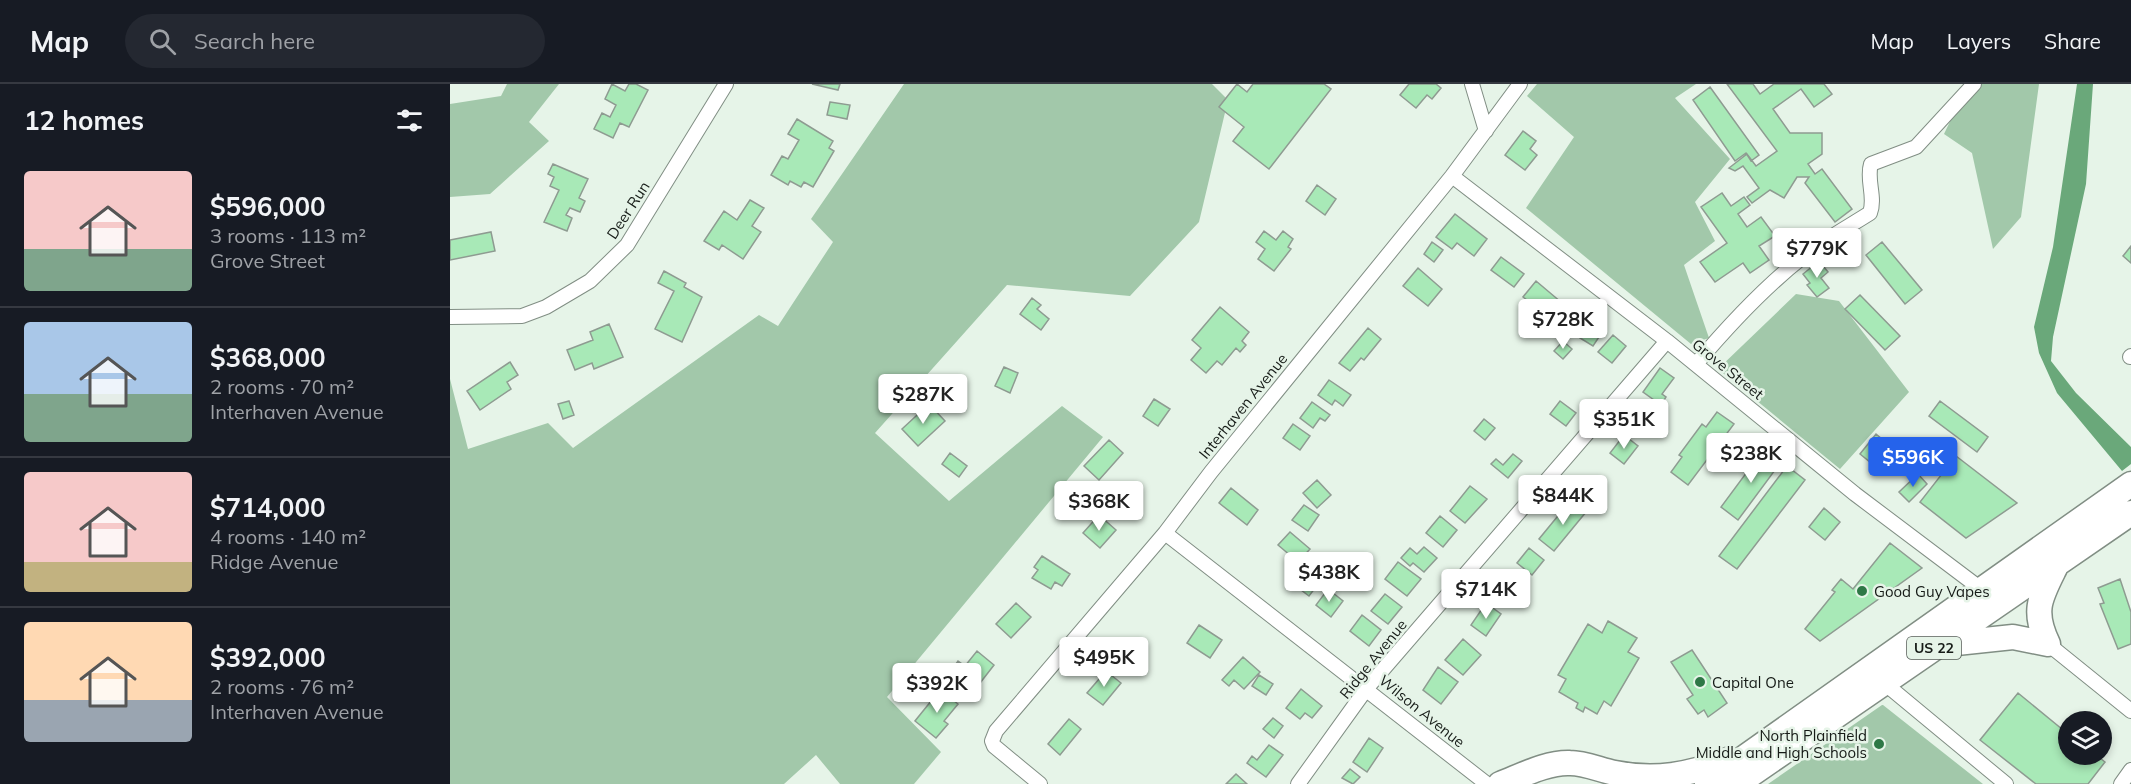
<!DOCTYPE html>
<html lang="en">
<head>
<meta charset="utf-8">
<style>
  :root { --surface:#171b24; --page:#242831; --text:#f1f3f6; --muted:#9ea1a6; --line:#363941; --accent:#2563eb }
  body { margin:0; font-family:Mulish,sans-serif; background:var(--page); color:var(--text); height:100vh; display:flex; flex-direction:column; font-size:22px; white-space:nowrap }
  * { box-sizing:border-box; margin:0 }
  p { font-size:20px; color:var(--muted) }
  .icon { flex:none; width:33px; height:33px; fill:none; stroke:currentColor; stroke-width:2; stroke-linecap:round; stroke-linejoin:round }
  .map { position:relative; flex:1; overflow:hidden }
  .panel { display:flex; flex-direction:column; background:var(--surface); width:450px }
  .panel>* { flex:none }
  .fabs { position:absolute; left:1608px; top:627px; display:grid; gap:12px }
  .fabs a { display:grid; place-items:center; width:54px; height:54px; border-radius:50%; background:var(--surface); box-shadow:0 3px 9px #0003; font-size:30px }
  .price { position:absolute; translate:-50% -51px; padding:0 14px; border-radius:6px; background:#fff; color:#222; font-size:20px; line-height:39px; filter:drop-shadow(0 2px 3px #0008) }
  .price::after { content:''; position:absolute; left:50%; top:36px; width:18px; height:14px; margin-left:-9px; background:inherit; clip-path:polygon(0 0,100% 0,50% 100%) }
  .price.active { background:var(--accent); color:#fff }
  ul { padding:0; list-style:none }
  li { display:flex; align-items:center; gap:18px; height:150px; padding:0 24px }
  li+li { border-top:2px solid var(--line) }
  li span { display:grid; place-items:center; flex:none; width:168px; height:120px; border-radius:6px; color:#555 }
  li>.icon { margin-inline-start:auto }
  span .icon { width:72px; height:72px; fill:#fffc; stroke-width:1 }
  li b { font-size:26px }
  h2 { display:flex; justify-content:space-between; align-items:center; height:72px; padding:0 24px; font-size:26px }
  header { display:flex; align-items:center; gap:36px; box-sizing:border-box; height:84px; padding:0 30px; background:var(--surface); border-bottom:2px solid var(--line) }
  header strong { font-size:28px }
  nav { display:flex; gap:33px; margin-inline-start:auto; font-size:21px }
  .search { width:420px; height:54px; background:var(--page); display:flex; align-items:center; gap:15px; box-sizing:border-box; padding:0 21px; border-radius:33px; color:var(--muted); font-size:22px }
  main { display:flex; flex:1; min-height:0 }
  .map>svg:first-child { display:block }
  .green { fill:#a2c8aa }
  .water { fill:#6aa87a }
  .building { fill:#a8e9b7; stroke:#8e9b91; stroke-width:1.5 }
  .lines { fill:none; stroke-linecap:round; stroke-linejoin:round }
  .street-casing { stroke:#818e84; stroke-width:16 }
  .highway-casing { stroke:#818e84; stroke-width:27 }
  .street { stroke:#fff; stroke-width:14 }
  .highway { stroke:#fff; stroke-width:24 }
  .poi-dot { fill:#2e7846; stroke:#e6f4e8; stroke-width:2 }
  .labels { text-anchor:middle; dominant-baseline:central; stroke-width:5; stroke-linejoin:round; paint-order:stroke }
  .shield { fill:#e6f4e8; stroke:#545c56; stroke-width:1.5 }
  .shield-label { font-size:14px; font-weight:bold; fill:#161b17 }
  .street-label { font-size:15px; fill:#161b17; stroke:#e6f4e8 }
  .poi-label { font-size:15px; fill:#161b17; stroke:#e6f4e8; text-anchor:start }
</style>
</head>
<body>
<header>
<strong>Map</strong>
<div class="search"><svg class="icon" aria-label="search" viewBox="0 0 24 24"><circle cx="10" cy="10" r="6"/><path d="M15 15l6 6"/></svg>Search here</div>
<nav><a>Map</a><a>Layers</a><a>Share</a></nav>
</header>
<main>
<section class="panel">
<h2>12 homes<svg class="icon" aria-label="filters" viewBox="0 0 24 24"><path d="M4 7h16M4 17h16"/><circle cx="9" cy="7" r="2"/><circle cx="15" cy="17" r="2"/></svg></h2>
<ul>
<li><span style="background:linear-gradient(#f6c9c9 65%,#7fa58c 0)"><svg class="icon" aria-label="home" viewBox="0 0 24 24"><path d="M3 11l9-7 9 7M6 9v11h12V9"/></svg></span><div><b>$596,000</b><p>3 rooms · 113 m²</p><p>Grove Street</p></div></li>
<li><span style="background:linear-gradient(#a9c7e8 60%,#7fa58c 0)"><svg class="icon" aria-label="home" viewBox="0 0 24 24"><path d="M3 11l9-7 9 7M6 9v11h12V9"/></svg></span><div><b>$368,000</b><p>2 rooms · 70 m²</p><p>Interhaven Avenue</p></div></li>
<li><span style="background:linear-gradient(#f6c9c9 75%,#c2b280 0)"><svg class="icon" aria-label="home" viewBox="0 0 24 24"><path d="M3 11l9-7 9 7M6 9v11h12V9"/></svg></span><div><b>$714,000</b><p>4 rooms · 140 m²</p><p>Ridge Avenue</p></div></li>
<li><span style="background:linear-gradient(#ffd9b3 65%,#9aa5b1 0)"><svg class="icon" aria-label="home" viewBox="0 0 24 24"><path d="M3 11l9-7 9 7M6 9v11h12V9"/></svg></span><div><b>$392,000</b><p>2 rooms · 76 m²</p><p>Interhaven Avenue</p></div></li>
</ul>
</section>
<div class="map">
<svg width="1681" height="700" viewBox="0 0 1681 700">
  <rect width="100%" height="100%" fill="#e6f4e8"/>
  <!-- green -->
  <path class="green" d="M57,0H109L79,38L99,57L40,110L0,113V20L51,12Z
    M454,0H762L778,16L749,138L680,212L557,201L425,349L499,417L612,322L653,353L437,613L491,668L464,700H390L366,671L334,700H0V295L18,365L98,339L123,364L309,231L328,242L383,158L361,135Z
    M1087,0H1246L1225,14L1280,75L1245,118L1265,157L1234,181L1259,254L1241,260L1076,124L1124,53L1077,12Z
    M1518,0H1589L1571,133L1543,165L1522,69L1494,50Z
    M1346,210L1389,217L1459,308L1390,385L1268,285Z
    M1433,621L1533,700H1318L1432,621Z"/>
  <!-- water -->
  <path class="water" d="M1627,0H1643L1636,100L1603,253L1601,277L1626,309L1681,363V380L1672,387L1607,309L1589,269L1584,243L1603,163Z"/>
  <!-- building -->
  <path class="building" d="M162,0L175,7L179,0H186L198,6L179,43L170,39L163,54L144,45L152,29L160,33L166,21L155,15Z
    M362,0H390L388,6Z
    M787,0L797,8L803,0H874L881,5L819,85L783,57L794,43L769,23Z
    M959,0H986L991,4L982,15L977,11L966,24L950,11Z
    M1277,0H1303L1310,10L1324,0H1374L1382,10L1364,23L1351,5L1323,25L1340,49H1372V70L1358,80L1365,90L1372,85L1402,125L1385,138L1355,99L1359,93H1347L1334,114L1320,106L1302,119L1297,113L1309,104L1293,82L1285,87L1279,84L1297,70L1306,82L1327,67Z
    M1260,3L1309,71L1301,77L1296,69L1285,77L1243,16Z
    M380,18L400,21L397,35L377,31Z
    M347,35L383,57L379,64L384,67L363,103L354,98L351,103L340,97L338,101L321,91L332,72L338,75L349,56L338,50Z
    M1073,47L1086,57L1080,65L1087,71L1075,86L1055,71Z
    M103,80L138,95L129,114L135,117L130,128L120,124L116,131L122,134L117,147L94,138L109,106L100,102L104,93L98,90Z
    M867,101L886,115L875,131L856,117Z
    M1272,109L1281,122L1294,113L1300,121L1288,130L1297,143L1311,133L1325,152L1309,162L1319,176L1300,189L1293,179L1265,198L1250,178L1277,159L1251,123Z
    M300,116L314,124L302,142L311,148L293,175L272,161L269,166L254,157L274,127L287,136Z
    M1005,130L1037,155L1024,172L1007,159L1002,165L986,153Z
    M814,147L826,156L833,147L843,155L838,163L841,165L824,187L808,175L815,165L806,158Z
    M41,148L45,167L0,176V156Z
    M982,158L993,166L984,178L974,170Z
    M1432,158L1472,206L1455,220L1416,171Z
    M1681,162V179L1673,172Z
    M1051,173L1074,190L1064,203L1041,186Z
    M1369,177L1378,188L1371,194L1379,204L1367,213L1357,201L1360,199L1353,190Z
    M968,184L992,205L978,222L953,202Z
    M214,187L236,199L234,203L252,213L232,258L205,245L224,207L208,199Z
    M1086,197L1124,229L1112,244L1073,213Z
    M1410,211L1450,252L1435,266L1395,225Z
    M582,214L591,221L587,225L599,235L591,246L570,230Z
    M770,223L799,248L792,257L796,261L790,268L786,264L772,281L767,277L756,289L741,276L751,264L742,256Z
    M1142,235L1155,244L1143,262L1130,254Z
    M159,240L173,273L144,285L142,279L125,286L117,266L143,256L140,248Z
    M918,244L931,255L914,276L911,274L900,287L889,279Z
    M1163,251L1176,262L1162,279L1148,268Z
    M1113,257L1122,265L1113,275L1104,267Z
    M60,278L68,291L57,298L61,305L30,326L17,307Z
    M554,283L568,289L560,309L545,302Z
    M1210,284L1224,294L1212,310L1216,313L1211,321L1193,308Z
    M879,296L901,311L893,322L885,316L882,321L868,311Z
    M704,315L720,325L708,342L693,332Z
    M119,317L124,331L113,335L108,320Z
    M1110,317L1126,329L1116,342L1100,330Z
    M1490,317L1538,353L1527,368L1479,332Z
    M862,318L880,331L875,337L870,334L863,344L850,334Z
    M1196,319L1212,332L1196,351L1180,338Z
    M479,320L495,337L468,362L452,345Z
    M1267,328L1284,340L1238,401L1221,388L1232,373L1229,371L1252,340L1256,343Z
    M1034,335L1045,344L1035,356L1024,347Z
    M843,340L860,352L850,366L833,354Z
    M1426,350L1433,356L1420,378L1410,370Z
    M1174,351L1188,362L1174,380L1160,369Z
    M1285,354L1303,367L1292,381L1279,370L1282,366L1278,363Z
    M659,356L673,369L649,396L634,382Z
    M1444,363L1457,374L1443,391L1430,380Z
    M1314,365L1331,378L1288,436L1271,423Z
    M500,369L517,382L509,393L492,380Z
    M1063,370L1072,377L1058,394L1041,380L1046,375L1053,381Z
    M1506,372L1567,419L1516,454L1470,418Z
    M1337,382L1355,396L1287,485L1269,472Z
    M1468,390L1477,400L1459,418L1449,408Z
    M867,396L881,411L867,424L853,409Z
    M1020,402L1037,415L1015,439L1000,427Z
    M781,404L808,426L797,441L769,419Z
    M1121,416L1136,428L1104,467L1089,455Z
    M854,421L869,431L858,447L842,436Z
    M1374,424L1390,438L1375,456L1359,443Z
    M649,431L666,446L650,464L633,449Z
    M990,432L1007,446L993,463L976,449Z
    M840,448L860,465L848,478L828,461Z
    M1440,459L1472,484L1370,557L1355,545L1385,508L1382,506L1391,495L1403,505Z
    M974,463L987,474L974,488L963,479L960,482L951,474L960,464L967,470Z
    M1079,464L1094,476L1082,491L1067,479Z
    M592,472L620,490L612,502L605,498L601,505L582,494L588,486L584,483Z
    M860,475L869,482L861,493L869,499L859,512L842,499Z
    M948,478L971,495L957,512L935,495Z
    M1059,490L1073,501L1060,517L1047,506Z
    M1670,495L1681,528V560L1668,565L1650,520L1654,519L1648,504Z
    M878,505L893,517L881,533L866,521Z
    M935,510L952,523L938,540L921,527Z
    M566,519L581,533L561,554L546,540Z
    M1036,519L1051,530L1036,552L1021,541Z
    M912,531L931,546L919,562L900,547Z
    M1158,537L1187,554L1178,568L1189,574L1161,622L1154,617L1147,630L1135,623L1133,628L1126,624L1128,619L1109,608L1116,595L1108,591L1138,540L1152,549Z
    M749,541L772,556L760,574L737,559Z
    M1013,555L1031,571L1013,591L995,576Z
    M1242,566L1277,619L1258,633L1254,626L1248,630L1237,615L1243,611L1221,578Z
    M527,567L544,581L527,603L503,584L508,577L515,582Z
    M793,573L810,588L794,605L784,596L779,602L772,596Z
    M988,583L1008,598L991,620L973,606Z
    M656,587L671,599L653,621L637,609Z
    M809,591L823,600L816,611L802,602Z
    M851,605L872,622L862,634L855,629L850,635L836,624Z
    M490,606L508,620L494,637L498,640L486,654L465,637Z
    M1568,609L1618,650V670H1645L1655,678L1638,700H1586L1530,656Z
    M823,634L833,642L824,654L813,645Z
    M619,635L631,645L610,671L598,660Z
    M919,654L933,664L917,688L903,678Z
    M819,661L833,671L816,693L797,679L802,672L807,676Z
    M900,685L910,693L903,700L892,694Z
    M786,690L797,700H776Z"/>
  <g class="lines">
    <!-- street casing -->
    <g class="street-casing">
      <path id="street" d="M1022,0L1036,47
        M1002,92L1217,257L1405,410L1531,505
        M0,233L72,232L96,223L140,197L177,161L276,0
        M1680,273L1681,272
        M1246,280C1279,241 1313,204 1354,172C1374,156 1398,143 1420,129C1426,113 1416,96 1421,80L1466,63L1524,0
        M715,449L1037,700
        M1598,560L1681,627
        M1433,598L1556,700
        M590,700L544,662L542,657L546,647L715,449L761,388L1002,92L1070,0
        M848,700L917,604L1217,257
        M1671,700L1681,686"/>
    </g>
    <!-- highway casing -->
    <g class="highway-casing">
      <path id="highway" d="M1497,560L1563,553L1598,560
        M1598,560C1582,527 1590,514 1605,484
        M1050,700C1071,692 1097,678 1120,679C1135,679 1150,686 1165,689C1205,697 1239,691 1277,676
        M1257,700L1681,400
        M1287,700L1681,429"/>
    </g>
    <!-- street -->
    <use href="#street" class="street"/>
    <!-- highway -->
    <use href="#highway" class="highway"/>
  </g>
  <!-- markers -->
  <g class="poi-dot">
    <circle cx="1412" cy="507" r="6"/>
    <circle cx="1250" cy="598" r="6"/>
    <circle cx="1429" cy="660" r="6"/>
  </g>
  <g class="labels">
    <!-- shield labels -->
    <rect class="shield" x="1457" y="553" width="54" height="22" rx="4.5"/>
    <g class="shield-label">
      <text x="1484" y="564">US 22</text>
    </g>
    <!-- street labels -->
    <g class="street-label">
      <text transform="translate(178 126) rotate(-57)">Deer Run</text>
      <text transform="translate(1278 285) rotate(39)">Grove Street</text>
      <text transform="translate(793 322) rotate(-51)">Interhaven Avenue</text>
      <text transform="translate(923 575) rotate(-51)">Ridge Avenue</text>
      <text transform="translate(972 627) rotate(39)">Wilson Avenue</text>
    </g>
    <!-- poi labels -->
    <g class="poi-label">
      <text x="1424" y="507">Good Guy Vapes</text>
      <text x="1262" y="598">Capital One</text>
      <text x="1417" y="651" text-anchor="end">North Plainfield<tspan x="1417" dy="17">Middle and High Schools</tspan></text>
    </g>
  </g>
</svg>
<div class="fabs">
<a><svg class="icon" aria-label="layers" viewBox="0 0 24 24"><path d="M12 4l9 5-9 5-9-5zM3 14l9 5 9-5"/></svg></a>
</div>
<b class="price" style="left:1367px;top:195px">$779K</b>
<b class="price" style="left:1113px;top:266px">$728K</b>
<b class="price" style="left:473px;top:341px">$287K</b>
<b class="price" style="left:1174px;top:366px">$351K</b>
<b class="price" style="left:1301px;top:400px">$238K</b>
<b class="price active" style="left:1463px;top:404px">$596K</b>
<b class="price" style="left:1113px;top:442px">$844K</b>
<b class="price" style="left:649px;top:448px">$368K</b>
<b class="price" style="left:879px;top:519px">$438K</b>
<b class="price" style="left:1036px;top:536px">$714K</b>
<b class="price" style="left:654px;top:604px">$495K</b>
<b class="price" style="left:487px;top:630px">$392K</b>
</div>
</main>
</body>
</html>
